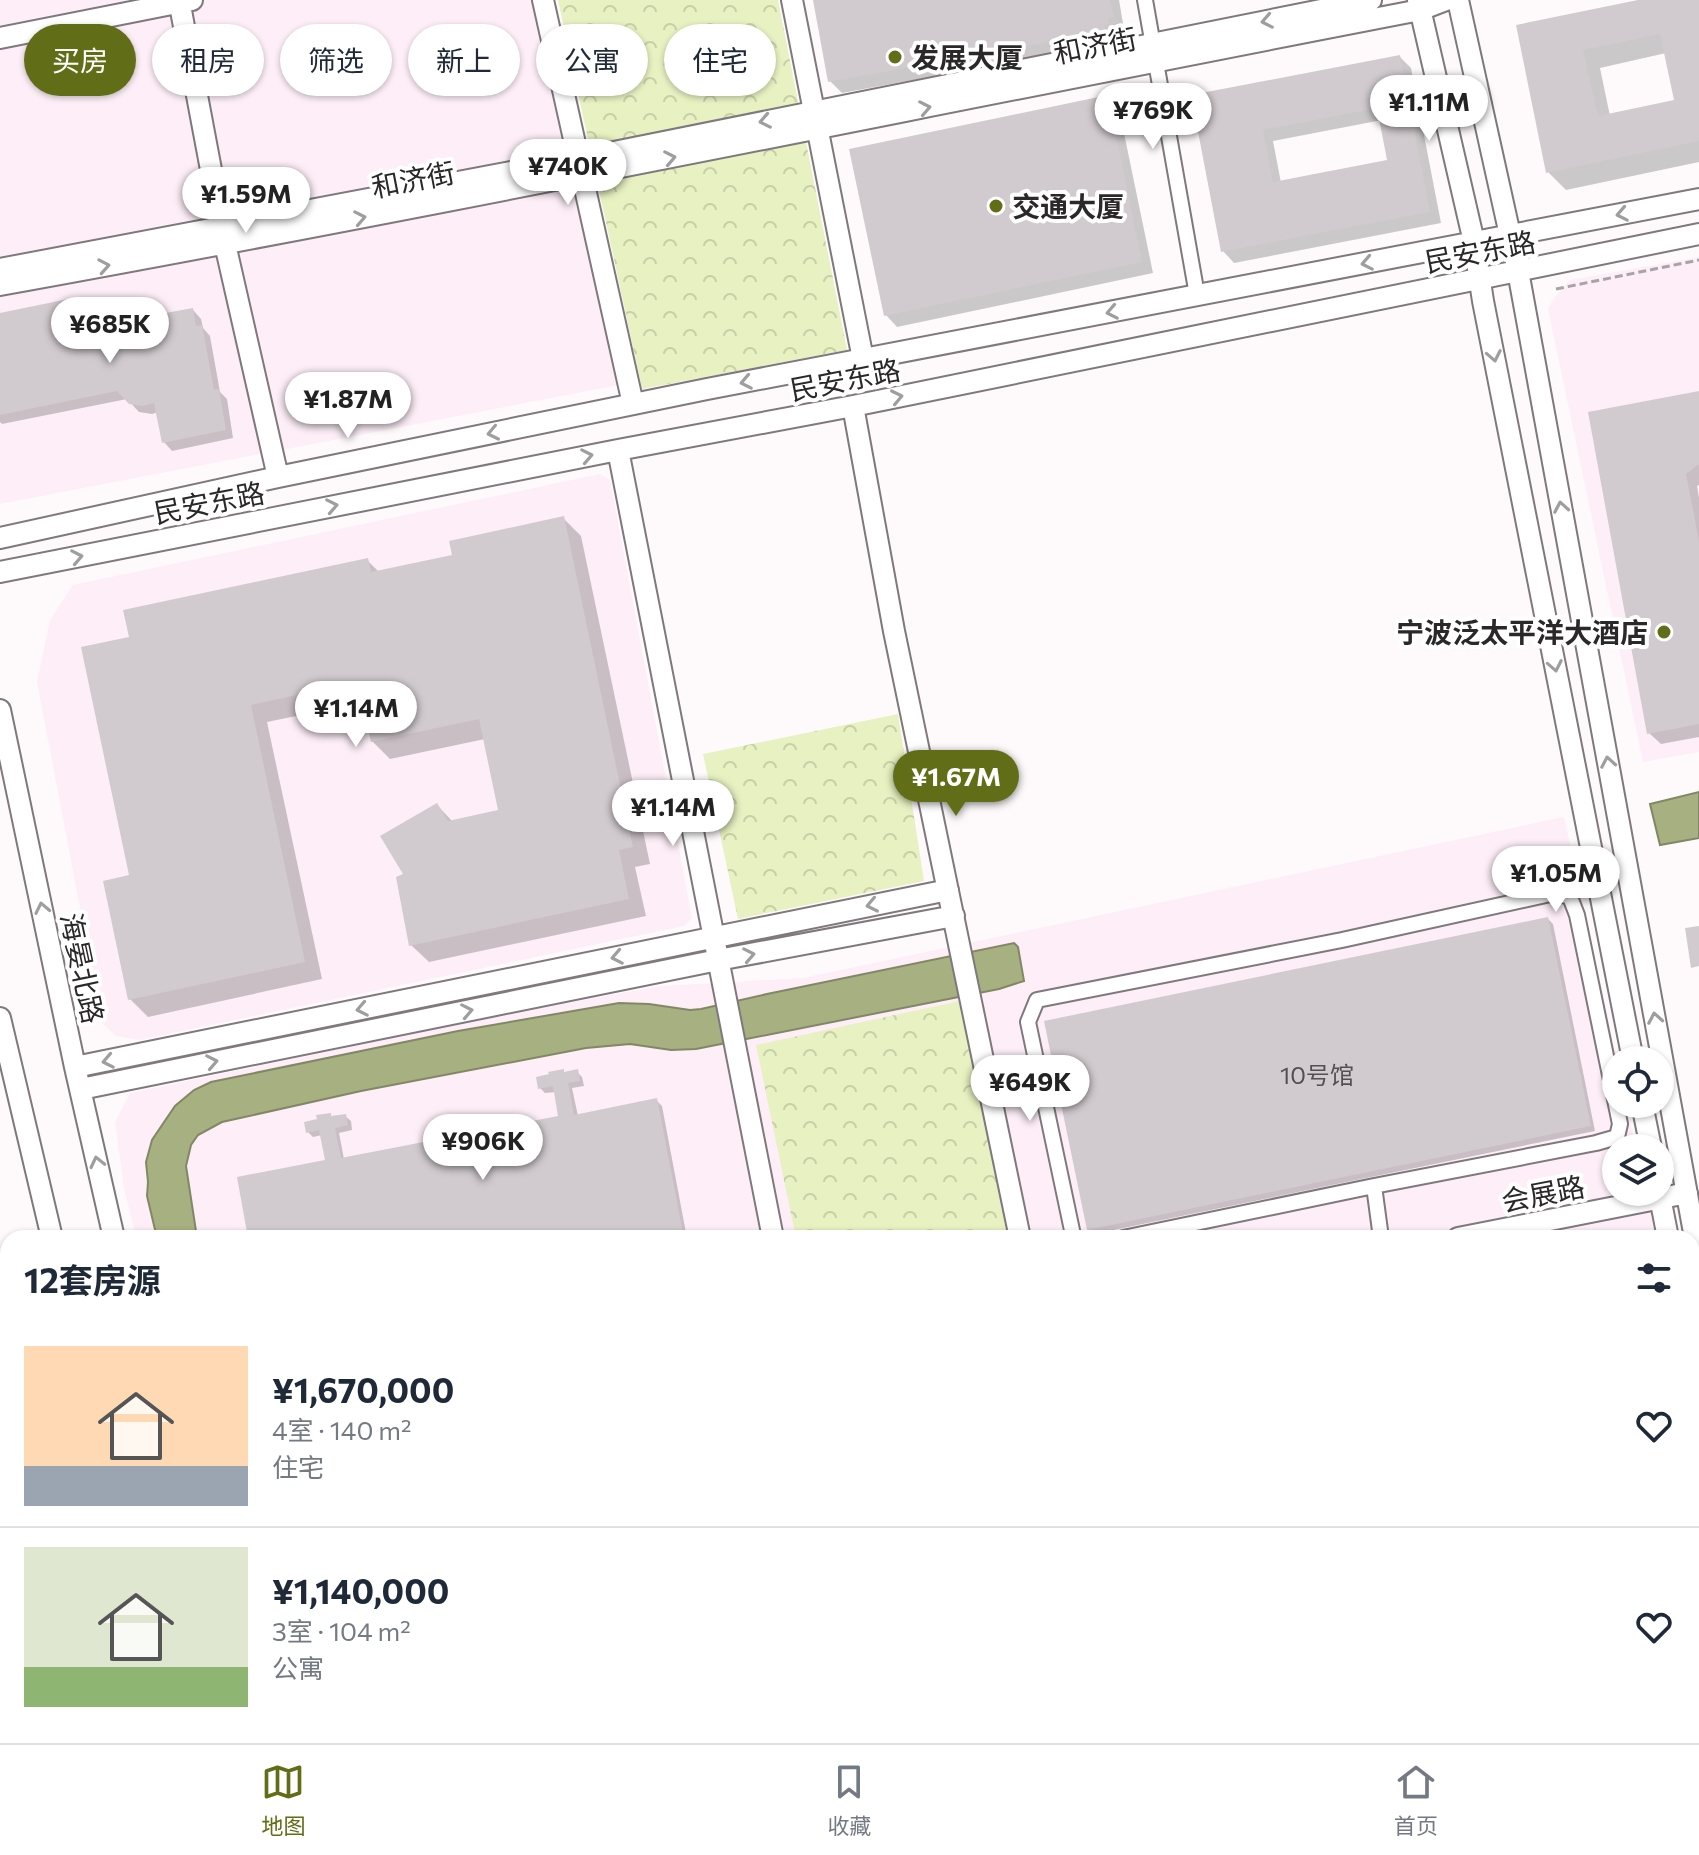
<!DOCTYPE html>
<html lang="zh">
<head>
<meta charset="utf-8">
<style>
  :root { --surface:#fff; --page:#f2f2f3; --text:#1f2937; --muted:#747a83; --line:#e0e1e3; --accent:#626e17 }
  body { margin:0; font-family:Commissioner,"Noto Sans SC",sans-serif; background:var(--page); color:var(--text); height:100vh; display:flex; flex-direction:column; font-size:30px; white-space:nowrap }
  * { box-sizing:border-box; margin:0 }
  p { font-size:26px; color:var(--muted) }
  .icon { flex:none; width:44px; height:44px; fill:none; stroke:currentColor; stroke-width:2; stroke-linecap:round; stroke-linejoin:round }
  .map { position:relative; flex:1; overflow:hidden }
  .details { position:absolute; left:0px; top:1230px; width:1700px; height:514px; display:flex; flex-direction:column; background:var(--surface); border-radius:24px 24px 0 0; box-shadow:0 2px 6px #0004 }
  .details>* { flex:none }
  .top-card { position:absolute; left:24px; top:24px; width:800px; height:72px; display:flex; gap:16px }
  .fabs { position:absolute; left:1602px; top:1046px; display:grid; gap:16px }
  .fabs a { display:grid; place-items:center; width:72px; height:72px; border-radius:50%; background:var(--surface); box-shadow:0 2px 6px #0004; font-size:40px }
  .price { position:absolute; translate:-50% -68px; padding:0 18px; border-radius:28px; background:#fff; color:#222; font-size:26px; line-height:52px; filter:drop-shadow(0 2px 4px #0008) }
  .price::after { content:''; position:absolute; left:50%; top:48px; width:24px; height:18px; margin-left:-12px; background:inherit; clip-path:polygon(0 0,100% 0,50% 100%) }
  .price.current { background:var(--accent); color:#fff }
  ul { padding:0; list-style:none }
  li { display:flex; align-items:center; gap:24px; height:200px; padding:0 24px }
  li+li { border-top:2px solid var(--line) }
  li span { display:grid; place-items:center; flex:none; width:224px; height:160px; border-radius:0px; color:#555 }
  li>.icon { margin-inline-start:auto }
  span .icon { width:96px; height:96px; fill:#fffc; stroke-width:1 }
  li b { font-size:34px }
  h2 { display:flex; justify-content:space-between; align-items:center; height:96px; padding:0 24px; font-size:34px }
  .tag { padding:0 28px; border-radius:36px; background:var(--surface); box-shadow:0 2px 6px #0004; font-size:28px; line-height:72px }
  .tag.current { background:var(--accent); color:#fff }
  .tab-bar { display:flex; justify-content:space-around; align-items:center; height:112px; border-top:2px solid var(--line); background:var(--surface); font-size:22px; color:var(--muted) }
  .tab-bar a { display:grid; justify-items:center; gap:4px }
  .tab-bar .current { color:var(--accent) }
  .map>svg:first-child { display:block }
  .built { fill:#fdeef7 }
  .park { fill:url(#park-crowns) }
  .water { fill:#a7b080; stroke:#828766; stroke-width:2 }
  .shadow { fill:#0003; fill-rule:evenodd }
  .building { fill:#d1cace; fill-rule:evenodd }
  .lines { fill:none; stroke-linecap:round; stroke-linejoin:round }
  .lane-casing { stroke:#7f787c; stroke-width:11 }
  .street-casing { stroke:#7f787c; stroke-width:18 }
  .secondary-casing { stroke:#7f787c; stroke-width:24 }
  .path { stroke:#a7a4a6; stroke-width:3; stroke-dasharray:8 4; stroke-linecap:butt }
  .lane { stroke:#fff; stroke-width:7 }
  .street { stroke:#fff; stroke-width:14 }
  .secondary { stroke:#fff; stroke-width:20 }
  .oneway { stroke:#9f9e9f }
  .poi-dot { fill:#626e17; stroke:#fff; stroke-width:3 }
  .labels { text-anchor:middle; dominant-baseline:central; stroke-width:8; stroke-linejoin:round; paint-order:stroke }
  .number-label { font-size:24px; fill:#545052 }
  .street-label { font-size:28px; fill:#2a2829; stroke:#fff }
  .poi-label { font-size:28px; font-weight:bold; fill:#2a2829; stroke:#fff; text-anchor:start }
</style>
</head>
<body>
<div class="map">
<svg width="1699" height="1743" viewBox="0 0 1699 1743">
  <defs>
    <pattern id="park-crowns" width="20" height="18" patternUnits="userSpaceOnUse" patternTransform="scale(2)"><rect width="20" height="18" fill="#e7f1c1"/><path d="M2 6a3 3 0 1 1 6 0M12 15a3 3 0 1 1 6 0" fill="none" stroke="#c6cfa6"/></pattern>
  </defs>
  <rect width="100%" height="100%" fill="#fefafc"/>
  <!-- built -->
  <path class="built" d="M0,0H539L624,384L0,504Z
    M1699,257V752L1643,762L1548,309L1554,298L1570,280Z
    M600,474L610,480L692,918L684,926L139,1040L116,1036L102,1023L37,682L50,620L73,585Z
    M1564,817L1617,1060L1616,1104H1626L1636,1148H1616V1192H1646L1656,1238H136L124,1188L115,1122L130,1093L515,1012L661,986L803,978Z
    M1692,1406L1699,1438V1743H259L257,1736H1692Z
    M8,1566V1736H163L165,1743H0V1568Z"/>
  <!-- park -->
  <path class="park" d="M558,0H778L847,350L642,389Z
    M898,714L924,881L738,919L703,754Z
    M960,1001L1010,1238H796L756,1045Z"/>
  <!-- water -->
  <path class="water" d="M1699,792V838L1660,845L1650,804Z
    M1014,943L1018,947L1024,981L999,989L696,1049L671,1050L630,1044L586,1048L361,1091L222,1122L198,1135L191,1145L186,1166L196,1231L195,1238H157L147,1196L148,1182L146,1162L152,1140L175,1106L194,1090L211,1082L458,1031L619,1003L649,1004L690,1010L701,1009L767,994Z"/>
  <!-- shadow -->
  <path class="shadow" d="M815,0H1119L1124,29L1119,30L1120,35L1114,36L1115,43L842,93L830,81Z
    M1648,0H1699V162L1566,190L1548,172L1518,27ZM1666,53L1676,102L1610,116L1600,68Z
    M1400,57L1411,68L1441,223L1234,263L1223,251L1193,97ZM1382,120L1390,162L1281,183L1273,141Z
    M1107,97L1119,109L1153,273L897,327L886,315Z
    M78,300L86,308L90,329L193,310L201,319L203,328L210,336L220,392L227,399L233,438L172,451L164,442L158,412L152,414L139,412L127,399L2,424L0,422V315Z
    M1699,393V485L1697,486L1699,498V737L1661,744L1649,733L1590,414Z
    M563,518L581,536L650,864L635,867L646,916L429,962L411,945L406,875L437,805L453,822L500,812L485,739L390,759L372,741L364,702L267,722L322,979L148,1017L130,999L131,638L367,560L379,572L454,556Z
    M1548,919L1553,924L1595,1131L1094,1234L1088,1229Z
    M577,1072L582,1077L584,1086L572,1088L578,1116L657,1101L662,1106L687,1238H250L327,1161L322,1135L313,1137L308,1132L330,1115L333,1118L345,1116L351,1121L352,1130L339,1133L344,1159L561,1117L556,1092L545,1093L540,1088L565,1074Z
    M8,1721V1736H81L83,1743H0V1723Z
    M329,1736H434L435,1743H330Z"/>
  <!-- building -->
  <path class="building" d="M813,0H1110L1114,17L1108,18L1109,24L1104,25L1105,32L828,82Z
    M1638,0H1699V141L1546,173L1516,25ZM1660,34L1674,100L1598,116L1583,50Z
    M1400,55L1430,212L1221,252L1191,95ZM1377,108L1387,160L1273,182L1263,130Z
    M1108,95L1142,262L884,316L849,149Z
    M78,297L84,328L193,308L196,326L202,325L214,390L219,389L226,430L162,443L154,403L142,406L129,404L117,391L0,415V313Z
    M1699,391V464L1686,474L1699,541V724L1647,734L1588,412Z
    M564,516L633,847L619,850L629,899L409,946L396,877L403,874L380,836L437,803L448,821L498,810L479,719L371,742L358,682L251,705L305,962L128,1000L103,881L129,875L81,647L129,637L123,610L368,558L371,572L438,558L452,555L449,541Z
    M1548,917L1591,1126L1087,1230L1044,1021Z
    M1699,926V966L1691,968L1685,928Z
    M564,1069V1072L578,1069L580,1081L568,1083L574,1115L657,1098L684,1238H248L237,1177L325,1160L319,1130L306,1133L304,1122L317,1119L316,1115L331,1113V1116L346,1114L348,1125L335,1128L341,1158L558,1116L553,1086L538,1089L536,1077L549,1074L548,1072Z
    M1692,1489H1695L1699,1507V1743H1475L1473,1736H1692Z
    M8,1719V1736H68L70,1743H0V1721Z
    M327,1736H410L411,1743H328Z
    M588,1736H1166L1167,1743H589Z
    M1206,1736H1392L1393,1743H1177V1742Z"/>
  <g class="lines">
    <!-- lane casing -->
    <g class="lane-casing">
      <path id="lane" d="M497,1736L499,1743
        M1448,1736L1450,1743"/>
    </g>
    <!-- street casing -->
    <g class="street-casing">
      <path id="street" d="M1145,0L1197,295
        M1076,1238L1073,1235L1028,1022L1037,1000L1342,940L1555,893L1570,897L1577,915L1620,1124L1617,1137L1596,1143L1374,1186L1381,1238
        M1123,1238L1374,1186"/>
    </g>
    <!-- secondary casing -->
    <g class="secondary-casing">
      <path id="secondary" d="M179,0L225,244L278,477
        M543,0L633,404
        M792,0L863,359
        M1418,0L1474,242L1483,301L1633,1060
        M1458,0L1518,271L1699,1260
        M0,38L192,0
        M0,269L579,159L1371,0
        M0,285C475,199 947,101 1420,10L1446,0
        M853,406L894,631L1020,1238
        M618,450L773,1238
        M0,538L278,477L707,389L1699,199
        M0,572L618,450L853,406L1699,234
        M0,710L75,1067L114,1238
        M0,1018L52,1238
        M75,1067L948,890
        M81,1089L718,960L954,916
        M1642,1104L1651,1148
        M1659,1192L1668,1238
        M1458,1238L1687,1193
        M1692,1358L1699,1393
        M0,1498L8,1495
        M0,1549L8,1547
        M177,1736L179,1743
        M235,1736L237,1743"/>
    </g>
    <!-- path -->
    <path class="path" d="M1556,289L1699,260"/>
    <!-- lane -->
    <use href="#lane" class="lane"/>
    <!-- street -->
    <use href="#street" class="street"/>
    <!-- secondary -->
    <use href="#secondary" class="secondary"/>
  </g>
  <!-- one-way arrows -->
  <defs><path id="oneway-chevron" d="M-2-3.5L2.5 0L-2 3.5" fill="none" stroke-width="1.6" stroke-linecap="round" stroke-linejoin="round" transform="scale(2)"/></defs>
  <g class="oneway">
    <use href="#oneway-chevron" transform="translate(1267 21) rotate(169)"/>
    <use href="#oneway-chevron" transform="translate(925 108) rotate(-11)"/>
    <use href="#oneway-chevron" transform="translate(765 121) rotate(169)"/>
    <use href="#oneway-chevron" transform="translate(670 158) rotate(-11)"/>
    <use href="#oneway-chevron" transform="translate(1622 214) rotate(169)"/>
    <use href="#oneway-chevron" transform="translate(360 218) rotate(-11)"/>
    <use href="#oneway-chevron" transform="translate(1367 263) rotate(169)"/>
    <use href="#oneway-chevron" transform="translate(104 266) rotate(-10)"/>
    <use href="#oneway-chevron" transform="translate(1112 312) rotate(169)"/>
    <use href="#oneway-chevron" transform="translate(1494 356) rotate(79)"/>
    <use href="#oneway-chevron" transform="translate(746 382) rotate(169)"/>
    <use href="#oneway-chevron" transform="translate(897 397) rotate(-12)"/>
    <use href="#oneway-chevron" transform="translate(493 433) rotate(168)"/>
    <use href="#oneway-chevron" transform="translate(587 456) rotate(-11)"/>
    <use href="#oneway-chevron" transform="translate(332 506) rotate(-11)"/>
    <use href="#oneway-chevron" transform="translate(1561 507) rotate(-100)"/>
    <use href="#oneway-chevron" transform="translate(77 557) rotate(-11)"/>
    <use href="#oneway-chevron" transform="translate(1555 666) rotate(79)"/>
    <use href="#oneway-chevron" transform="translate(1608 762) rotate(-100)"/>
    <use href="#oneway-chevron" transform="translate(872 905) rotate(168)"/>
    <use href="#oneway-chevron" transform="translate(42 908) rotate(-102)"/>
    <use href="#oneway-chevron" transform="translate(749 955) rotate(-11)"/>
    <use href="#oneway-chevron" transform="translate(617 957) rotate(169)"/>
    <use href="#oneway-chevron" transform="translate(362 1009) rotate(169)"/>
    <use href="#oneway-chevron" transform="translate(467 1011) rotate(-11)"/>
    <use href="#oneway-chevron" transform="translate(1655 1018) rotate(-100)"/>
    <use href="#oneway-chevron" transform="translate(108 1061) rotate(169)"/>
    <use href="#oneway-chevron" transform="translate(212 1062) rotate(-11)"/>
    <use href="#oneway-chevron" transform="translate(97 1162) rotate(-103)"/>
  </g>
  <!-- markers -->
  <g class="poi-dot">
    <circle cx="895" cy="57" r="8"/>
    <circle cx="996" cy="206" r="8"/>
    <circle cx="1664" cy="632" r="8"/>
  </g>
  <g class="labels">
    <!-- number labels -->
    <g class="number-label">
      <text x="1317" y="1074">10号馆</text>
    </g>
    <!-- street labels -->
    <g class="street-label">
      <text transform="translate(1095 45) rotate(-11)">和济街</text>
      <text transform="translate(413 179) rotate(-11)">和济街</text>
      <text transform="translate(1480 251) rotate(-11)">民安东路</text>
      <text transform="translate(845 379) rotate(-11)">民安东路</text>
      <text transform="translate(209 502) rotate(-11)">民安东路</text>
      <text transform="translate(83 968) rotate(78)">海晏北路</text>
      <text transform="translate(1543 1193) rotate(-11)">会展路</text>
    </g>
    <!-- poi labels -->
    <g class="poi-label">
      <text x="911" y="57">发展大厦</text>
      <text x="1012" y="206">交通大厦</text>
      <text x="1648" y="632" text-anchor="end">宁波泛太平洋大酒店</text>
    </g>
  </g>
</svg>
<div class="fabs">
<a><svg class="icon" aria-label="locate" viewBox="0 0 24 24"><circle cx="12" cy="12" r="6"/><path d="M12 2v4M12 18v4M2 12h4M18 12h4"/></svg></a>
<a><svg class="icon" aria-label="layers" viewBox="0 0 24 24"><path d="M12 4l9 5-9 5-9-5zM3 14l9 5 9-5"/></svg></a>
</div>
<b class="price" style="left:1429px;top:143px">¥1.11M</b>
<b class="price" style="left:1153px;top:151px">¥769K</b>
<b class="price" style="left:568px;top:207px">¥740K</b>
<b class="price" style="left:246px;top:235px">¥1.59M</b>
<b class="price" style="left:110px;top:365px">¥685K</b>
<b class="price" style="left:348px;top:440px">¥1.87M</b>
<b class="price" style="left:356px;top:749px">¥1.14M</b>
<b class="price current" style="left:956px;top:818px">¥1.67M</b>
<b class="price" style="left:673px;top:848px">¥1.14M</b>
<b class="price" style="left:1556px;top:914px">¥1.05M</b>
<b class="price" style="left:1030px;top:1123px">¥649K</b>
<b class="price" style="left:483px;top:1182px">¥906K</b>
<div class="top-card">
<a class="tag current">买房</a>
<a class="tag">租房</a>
<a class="tag">筛选</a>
<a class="tag">新上</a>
<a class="tag">公寓</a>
<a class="tag">住宅</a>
</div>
<section class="details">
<h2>12套房源<svg class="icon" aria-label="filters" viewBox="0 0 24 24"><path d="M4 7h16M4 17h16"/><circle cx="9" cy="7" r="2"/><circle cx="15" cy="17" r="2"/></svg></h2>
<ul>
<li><span style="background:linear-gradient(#ffd9b3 75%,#9aa5b1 0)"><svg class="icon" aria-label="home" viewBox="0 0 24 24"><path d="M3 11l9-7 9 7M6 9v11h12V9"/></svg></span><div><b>¥1,670,000</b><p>4室 · 140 m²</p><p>住宅</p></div><svg class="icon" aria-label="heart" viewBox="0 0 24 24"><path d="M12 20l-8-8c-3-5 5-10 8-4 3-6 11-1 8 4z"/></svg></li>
<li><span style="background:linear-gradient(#dfe7d0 75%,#8fb573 0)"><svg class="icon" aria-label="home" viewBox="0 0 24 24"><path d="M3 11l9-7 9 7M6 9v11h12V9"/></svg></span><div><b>¥1,140,000</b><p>3室 · 104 m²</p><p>公寓</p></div><svg class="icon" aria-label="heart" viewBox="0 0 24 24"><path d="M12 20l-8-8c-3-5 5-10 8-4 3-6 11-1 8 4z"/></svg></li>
</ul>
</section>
</div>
<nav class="tab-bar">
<a class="current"><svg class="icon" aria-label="map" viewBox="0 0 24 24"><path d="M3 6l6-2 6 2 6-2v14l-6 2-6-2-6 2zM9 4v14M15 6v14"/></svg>地图</a>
<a><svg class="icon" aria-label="saved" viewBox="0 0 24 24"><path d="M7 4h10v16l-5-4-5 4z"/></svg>收藏</a>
<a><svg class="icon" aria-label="home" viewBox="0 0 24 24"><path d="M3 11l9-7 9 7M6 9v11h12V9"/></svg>首页</a>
</nav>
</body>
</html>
